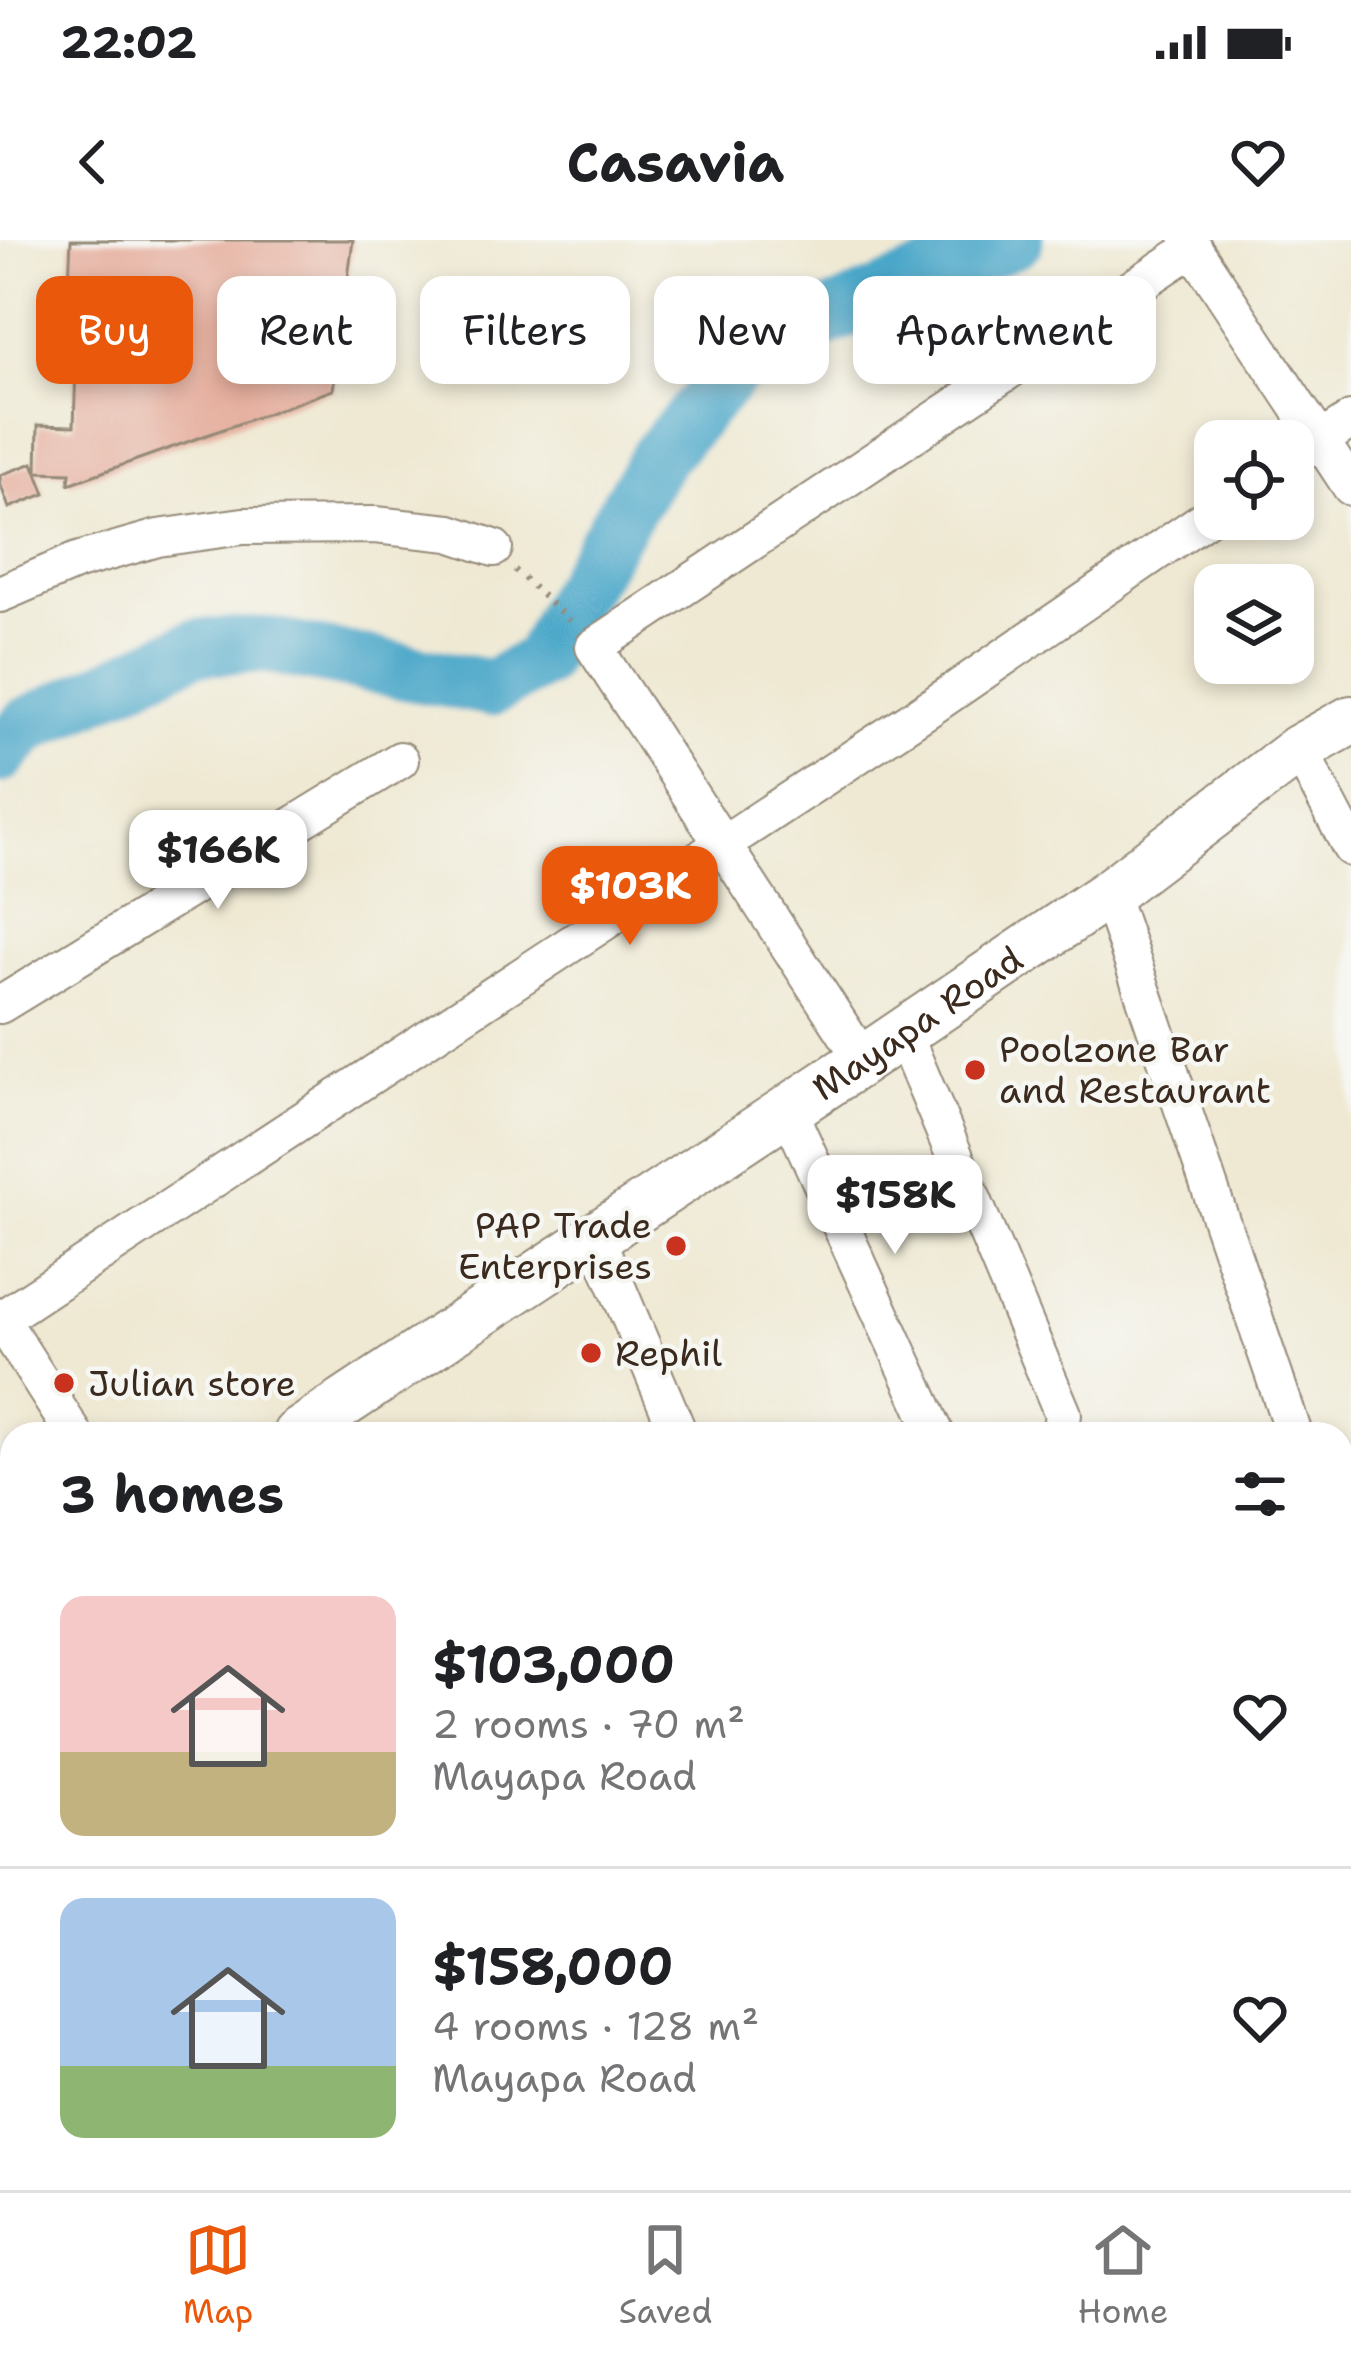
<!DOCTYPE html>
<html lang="en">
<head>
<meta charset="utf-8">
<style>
  :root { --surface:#fff; --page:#f6f6f6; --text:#202124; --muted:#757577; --line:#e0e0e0; --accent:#ea580c }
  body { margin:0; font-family:"Shantell Sans",sans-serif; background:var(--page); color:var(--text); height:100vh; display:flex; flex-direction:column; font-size:45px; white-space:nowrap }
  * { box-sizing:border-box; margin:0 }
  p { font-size:39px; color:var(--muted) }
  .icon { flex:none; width:66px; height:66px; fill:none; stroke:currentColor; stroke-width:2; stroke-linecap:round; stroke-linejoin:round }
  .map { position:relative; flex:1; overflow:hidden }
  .details { position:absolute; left:0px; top:1182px; width:1353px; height:768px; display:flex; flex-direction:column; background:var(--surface); border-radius:36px 36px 0 0; box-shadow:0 6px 18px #0003 }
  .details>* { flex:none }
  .guide { position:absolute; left:36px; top:36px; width:1281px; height:108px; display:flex; gap:24px }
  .controls { position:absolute; left:1194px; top:180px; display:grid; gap:24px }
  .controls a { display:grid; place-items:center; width:120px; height:120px; border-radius:24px; background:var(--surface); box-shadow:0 6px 18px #0003; font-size:60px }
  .price { position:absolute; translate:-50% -102px; padding:0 27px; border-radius:24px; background:#fff; color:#222; font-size:39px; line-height:78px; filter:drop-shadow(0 3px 6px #0008) }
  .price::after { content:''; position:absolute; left:50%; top:72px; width:36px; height:27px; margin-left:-18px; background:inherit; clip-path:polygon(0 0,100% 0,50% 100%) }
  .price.selected { background:var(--accent); color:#fff }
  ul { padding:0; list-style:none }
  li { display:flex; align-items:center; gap:36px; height:300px; padding:0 60px }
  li+li { border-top:3px solid var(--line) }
  li span { display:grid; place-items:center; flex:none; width:336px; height:240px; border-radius:24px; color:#555 }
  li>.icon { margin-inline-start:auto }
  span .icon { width:144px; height:144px; fill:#fffc; stroke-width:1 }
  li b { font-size:51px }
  h2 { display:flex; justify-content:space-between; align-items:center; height:144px; padding:0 60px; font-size:51px }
  .chip { padding:0 42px; border-radius:24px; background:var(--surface); box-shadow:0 6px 18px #0003; font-size:42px; line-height:108px }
  .chip.selected { background:var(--accent); color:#fff }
  .status { display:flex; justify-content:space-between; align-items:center; height:84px; padding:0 60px; background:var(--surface); direction:ltr }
  .status svg { height:33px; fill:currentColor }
  header { display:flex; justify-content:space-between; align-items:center; height:156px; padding:0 60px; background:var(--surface); font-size:54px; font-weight:700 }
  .dock { display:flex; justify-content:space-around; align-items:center; height:168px; border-top:3px solid var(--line); background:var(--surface); font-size:33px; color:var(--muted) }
  .dock a { display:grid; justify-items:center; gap:6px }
  .dock .selected { color:var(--accent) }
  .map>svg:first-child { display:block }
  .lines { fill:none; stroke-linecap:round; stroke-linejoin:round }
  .river { stroke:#4ba7c9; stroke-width:57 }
  .building { fill:#e5ae9d }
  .minor-casing { stroke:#958a78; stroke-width:40 }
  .major-casing { stroke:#958a78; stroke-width:52 }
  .path { stroke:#958a78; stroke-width:6; stroke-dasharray:3 9; stroke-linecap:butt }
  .minor { stroke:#fff; stroke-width:36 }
  .major { stroke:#fff; stroke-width:48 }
  .poi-dot { fill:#c8321e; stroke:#f6f6f2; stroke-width:4.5 }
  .labels { text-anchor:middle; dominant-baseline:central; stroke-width:9; stroke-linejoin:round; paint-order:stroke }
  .street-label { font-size:36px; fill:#3b2a1e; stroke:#f6f6f2 }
  .poi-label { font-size:36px; fill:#3b2a1e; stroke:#f6f6f2; text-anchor:start }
</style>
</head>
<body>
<div class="status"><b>22:02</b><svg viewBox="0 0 49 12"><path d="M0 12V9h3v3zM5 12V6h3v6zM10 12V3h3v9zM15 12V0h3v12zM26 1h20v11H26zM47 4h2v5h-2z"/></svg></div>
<header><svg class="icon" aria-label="back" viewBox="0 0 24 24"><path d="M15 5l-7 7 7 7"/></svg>Casavia<svg class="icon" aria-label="heart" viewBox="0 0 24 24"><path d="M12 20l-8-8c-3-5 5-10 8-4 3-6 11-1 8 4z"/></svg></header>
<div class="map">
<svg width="1351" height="1950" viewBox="0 0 1351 1950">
  <rect width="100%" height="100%" fill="#f6f6f2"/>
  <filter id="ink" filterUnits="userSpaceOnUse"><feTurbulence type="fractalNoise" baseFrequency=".00833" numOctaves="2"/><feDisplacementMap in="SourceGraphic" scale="24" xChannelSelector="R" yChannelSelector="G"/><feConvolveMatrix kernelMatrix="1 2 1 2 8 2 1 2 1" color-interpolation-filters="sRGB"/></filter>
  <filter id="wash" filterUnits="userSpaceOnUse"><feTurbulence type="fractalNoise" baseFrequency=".004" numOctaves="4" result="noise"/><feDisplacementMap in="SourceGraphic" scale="48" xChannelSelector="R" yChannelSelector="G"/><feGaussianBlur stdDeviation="2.7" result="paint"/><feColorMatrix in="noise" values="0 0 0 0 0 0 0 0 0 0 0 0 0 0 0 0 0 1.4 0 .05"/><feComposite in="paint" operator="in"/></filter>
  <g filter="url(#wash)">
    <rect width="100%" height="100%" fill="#efe9d3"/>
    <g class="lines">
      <!-- river -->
      <path class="river" d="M0,515L27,485L195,407L266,405L491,448L539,422L572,360L659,215L753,109L1015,0"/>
    </g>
    <g id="blocks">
      <!-- building -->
      <path class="building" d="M71,0H353L333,150L69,244L70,233L37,232L38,185L74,186L79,42H69Z
        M33,223L45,254L9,268L0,243V235Z"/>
    </g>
  </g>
  <g filter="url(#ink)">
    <use href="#blocks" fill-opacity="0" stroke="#958a78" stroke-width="3"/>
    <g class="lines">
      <!-- minor casing -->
      <g class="minor-casing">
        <path id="minor" d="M1188,0L1351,247
          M1293,218L1351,180
          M0,354L77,321L158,298L243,286L375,285L450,293L494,308
          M1299,509L1351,608
          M1109,653L1294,1194
          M0,765L400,520
          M903,793L1063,1174L1060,1194
          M863,820L594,407L1193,8
          M788,870L936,1194
          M596,997L679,1194
          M0,1078L74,1194
          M1,1079L934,465L1215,272
          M1341,1330L1351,1359
          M0,1741L12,1730
          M0,1919L11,1950
          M224,1938L228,1950
          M416,1938L420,1950
          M606,1938L610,1950
          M993,1938L998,1950
          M740,1950L753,1945L772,1950"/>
      </g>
      <!-- major casing -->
      <g class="major-casing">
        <g id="major">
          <path id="s1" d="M297,1194L863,820L1109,653L1299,509L1351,480"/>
          <path d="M0,1391L12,1382"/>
        </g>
      </g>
      <!-- path -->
      <path class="path" d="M515,330L572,383"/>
      <!-- minor -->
      <use href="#minor" class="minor"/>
      <!-- major -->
      <use href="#major" class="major"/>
    </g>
  </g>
  <!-- markers -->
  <g class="poi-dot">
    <circle cx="975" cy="830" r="12"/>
    <circle cx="676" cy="1006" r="12"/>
    <circle cx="591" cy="1113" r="12"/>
    <circle cx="64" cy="1143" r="12"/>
  </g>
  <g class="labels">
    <!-- street labels -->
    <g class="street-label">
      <text stroke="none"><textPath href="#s1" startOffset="744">Mayapa Road</textPath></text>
    </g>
    <!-- poi labels -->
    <g class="poi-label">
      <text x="999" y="809">Poolzone Bar<tspan x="999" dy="41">and Restaurant</tspan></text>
      <text x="652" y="985" text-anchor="end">PAP Trade<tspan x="652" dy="41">Enterprises</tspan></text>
      <text x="615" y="1113">Rephil</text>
      <text x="88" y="1143">Julian store</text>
    </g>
  </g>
</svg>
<div class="controls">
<a><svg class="icon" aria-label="locate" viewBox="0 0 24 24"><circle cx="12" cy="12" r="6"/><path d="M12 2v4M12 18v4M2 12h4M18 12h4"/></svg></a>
<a><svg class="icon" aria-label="layers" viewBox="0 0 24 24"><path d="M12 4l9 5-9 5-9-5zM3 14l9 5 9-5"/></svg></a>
</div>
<b class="price" style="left:218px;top:672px">$166K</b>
<b class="price selected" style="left:630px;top:708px">$103K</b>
<b class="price" style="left:895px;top:1017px">$158K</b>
<div class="guide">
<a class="chip selected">Buy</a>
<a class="chip">Rent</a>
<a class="chip">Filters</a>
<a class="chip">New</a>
<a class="chip">Apartment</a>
</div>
<section class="details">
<h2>3 homes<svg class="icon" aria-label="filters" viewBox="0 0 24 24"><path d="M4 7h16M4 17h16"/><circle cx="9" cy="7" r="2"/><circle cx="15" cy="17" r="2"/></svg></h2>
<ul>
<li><span style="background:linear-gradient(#f6c9c9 65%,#c2b280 0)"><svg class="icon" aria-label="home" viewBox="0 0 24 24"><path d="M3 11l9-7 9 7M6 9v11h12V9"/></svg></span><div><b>$103,000</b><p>2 rooms · 70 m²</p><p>Mayapa Road</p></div><svg class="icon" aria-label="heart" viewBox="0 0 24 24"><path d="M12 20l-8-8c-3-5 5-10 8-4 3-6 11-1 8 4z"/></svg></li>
<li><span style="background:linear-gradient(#a9c7e8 70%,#8fb573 0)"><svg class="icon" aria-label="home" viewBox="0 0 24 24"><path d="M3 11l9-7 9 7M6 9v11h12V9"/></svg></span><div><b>$158,000</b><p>4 rooms · 128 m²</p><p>Mayapa Road</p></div><svg class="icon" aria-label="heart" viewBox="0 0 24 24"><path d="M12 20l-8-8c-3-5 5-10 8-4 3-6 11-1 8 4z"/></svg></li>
</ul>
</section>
</div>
<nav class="dock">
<a class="selected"><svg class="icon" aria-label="map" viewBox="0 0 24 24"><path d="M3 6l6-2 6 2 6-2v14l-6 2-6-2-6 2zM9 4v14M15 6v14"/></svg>Map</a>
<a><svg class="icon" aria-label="saved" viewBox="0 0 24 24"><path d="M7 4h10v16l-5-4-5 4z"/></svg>Saved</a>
<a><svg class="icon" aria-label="home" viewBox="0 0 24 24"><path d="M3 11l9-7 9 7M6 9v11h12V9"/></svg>Home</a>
</nav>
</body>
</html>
